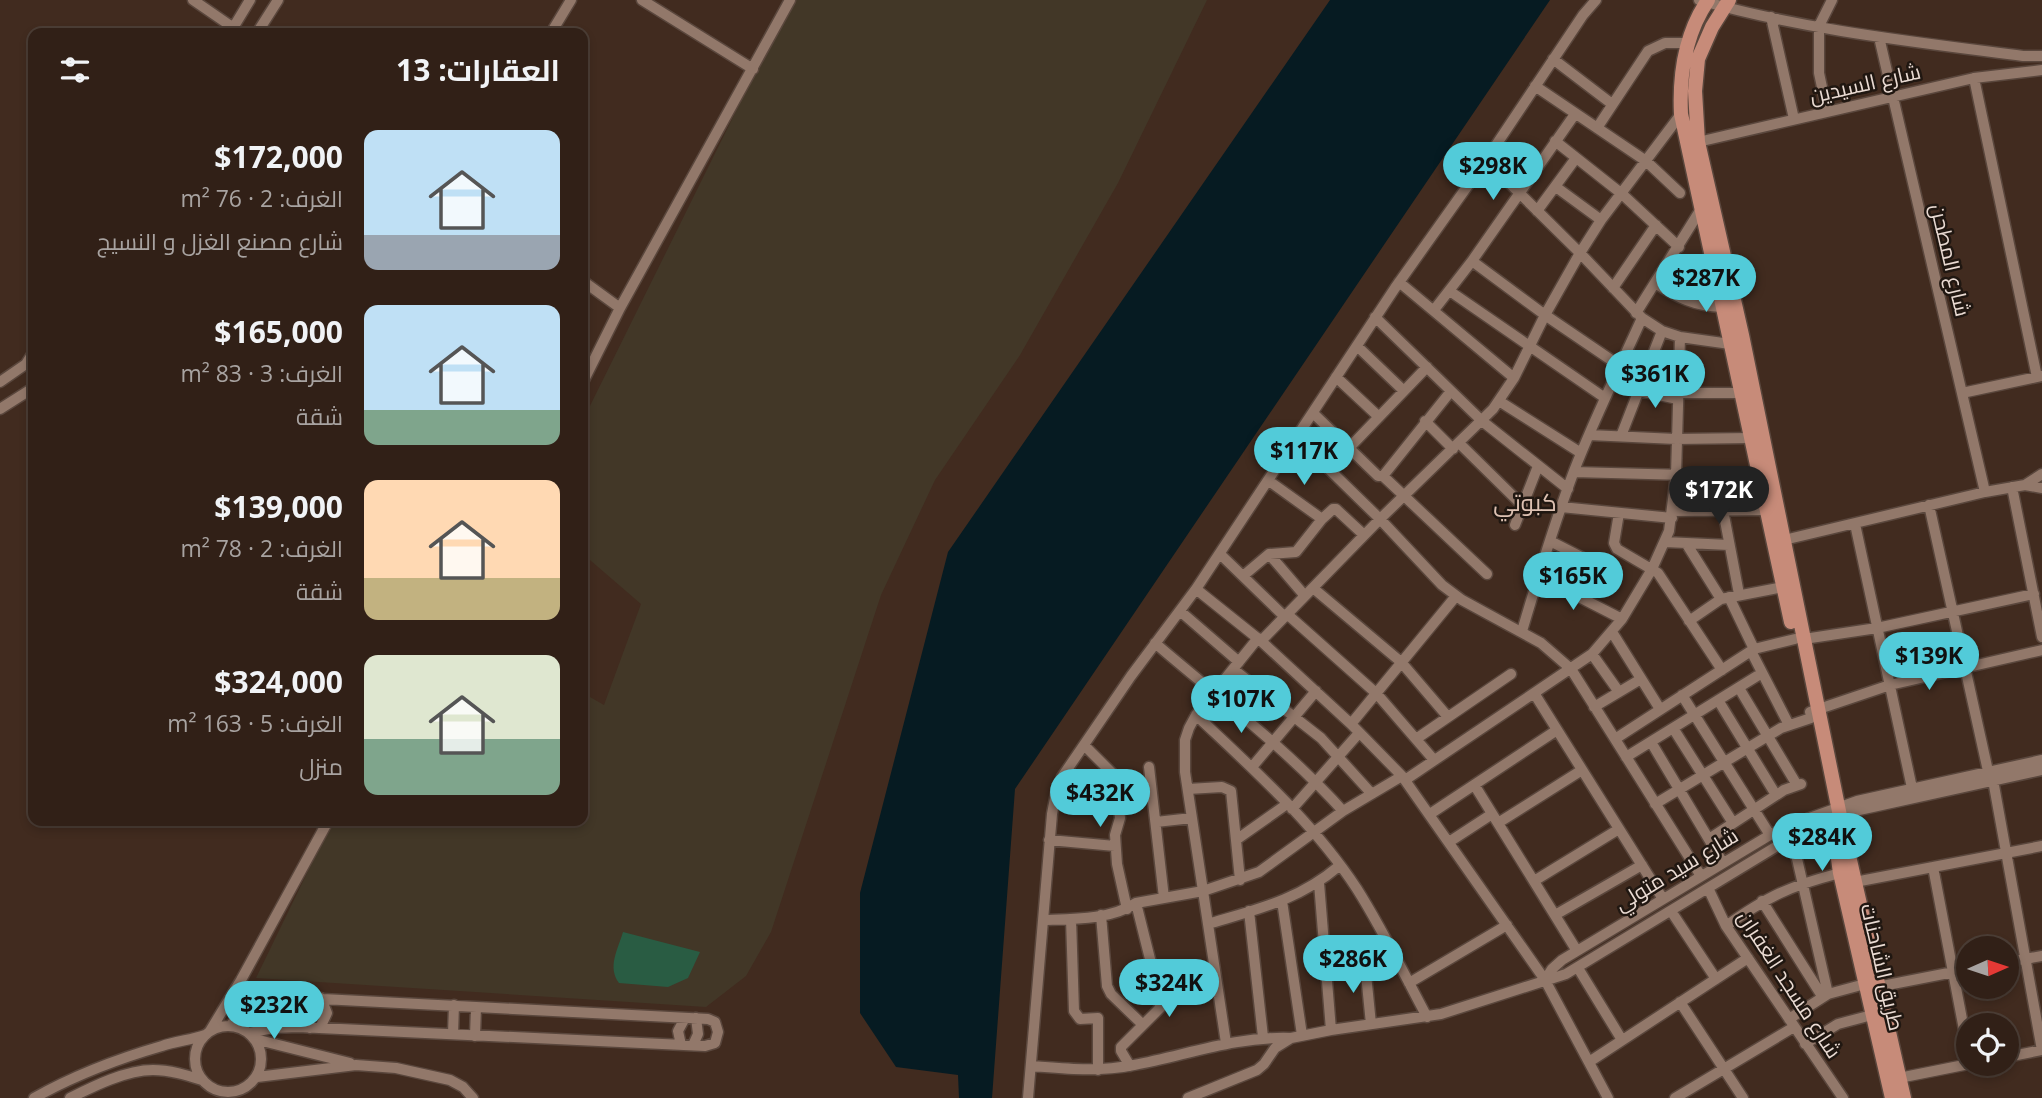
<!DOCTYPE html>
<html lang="ar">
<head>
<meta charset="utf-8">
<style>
  :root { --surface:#312017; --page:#392820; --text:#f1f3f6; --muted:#a8a3a1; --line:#4c3e36; --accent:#52cbd9 }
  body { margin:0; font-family:"Open Sans",Cairo,sans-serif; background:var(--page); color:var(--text); direction:rtl; height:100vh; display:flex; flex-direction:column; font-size:26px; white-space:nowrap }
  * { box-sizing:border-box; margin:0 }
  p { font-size:23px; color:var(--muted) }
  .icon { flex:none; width:38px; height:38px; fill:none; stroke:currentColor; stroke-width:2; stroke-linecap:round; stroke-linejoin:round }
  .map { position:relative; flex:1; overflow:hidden; direction:ltr }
  .sheet { position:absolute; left:28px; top:28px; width:560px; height:798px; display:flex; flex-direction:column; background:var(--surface); border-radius:14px; box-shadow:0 4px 10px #0003,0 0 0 2px var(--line); direction:rtl }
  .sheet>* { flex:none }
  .needle { width:46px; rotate:87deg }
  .fabs { position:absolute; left:1956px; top:936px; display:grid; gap:14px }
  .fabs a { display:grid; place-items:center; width:63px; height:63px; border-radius:50%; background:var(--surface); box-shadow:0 4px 10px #0003,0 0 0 2px var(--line); font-size:35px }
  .price { position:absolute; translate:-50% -60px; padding:0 16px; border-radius:24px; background:var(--accent); color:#111; font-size:23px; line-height:46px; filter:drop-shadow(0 2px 4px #0008) }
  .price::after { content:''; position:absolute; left:50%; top:42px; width:21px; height:16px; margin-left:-10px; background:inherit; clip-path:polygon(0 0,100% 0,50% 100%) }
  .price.on { background:#222; color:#fff }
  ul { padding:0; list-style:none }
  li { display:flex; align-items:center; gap:21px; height:175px; padding:0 28px }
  li span { display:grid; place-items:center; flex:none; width:196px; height:140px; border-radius:14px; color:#555 }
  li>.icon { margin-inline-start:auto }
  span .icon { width:84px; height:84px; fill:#fffc; stroke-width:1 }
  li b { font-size:30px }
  h2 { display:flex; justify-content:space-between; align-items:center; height:84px; padding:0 28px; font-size:30px }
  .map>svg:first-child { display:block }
  .industrial { fill:#423727 }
  .green { fill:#295c43 }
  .water { fill:#061b22 }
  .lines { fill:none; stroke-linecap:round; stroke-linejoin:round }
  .minor-casing { stroke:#5a473d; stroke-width:13 }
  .major-casing { stroke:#5a473d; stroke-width:17 }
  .minor { stroke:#92786a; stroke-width:10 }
  .major { stroke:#c78b79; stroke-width:14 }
  .labels { text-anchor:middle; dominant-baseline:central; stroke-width:5; stroke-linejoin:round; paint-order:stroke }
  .street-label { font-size:21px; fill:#eadbd3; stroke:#201711 }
  .quarter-label { font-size:24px; fill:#ddc1b2; stroke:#201711 }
</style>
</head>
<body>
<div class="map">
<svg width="2042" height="1098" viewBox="0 0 2042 1098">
  <rect width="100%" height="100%" fill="#412b1f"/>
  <!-- industrial -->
  <path class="industrial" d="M791,0H1207L1118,183L1020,355L935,480L881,595L771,932L746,976L706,1007L256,978L325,836L336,821H583V693L604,705L641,604L583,554V420Z"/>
  <!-- green -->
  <path class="green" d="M623,932L700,952L688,978L668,987L619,983C607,967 618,949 623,932Z"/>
  <!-- water -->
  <path class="water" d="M1330,0H1550L1015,789L992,1098H959L958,1075L896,1067L860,1013V893L948,552Z"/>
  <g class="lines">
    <!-- minor casing -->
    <g class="minor-casing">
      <path id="minor" d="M193,0L241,33
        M642,0L753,69
        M1699,0C1804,30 1915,42 2023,56H2042
        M1771,17L1794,119
        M230,33L250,0
        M257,33L278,0
        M551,33L571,0
        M1879,37L1985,492
        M1553,59L1612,104
        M1974,78L2037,377
        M1535,86L1646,161L1680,193
        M1827,111L1819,73V26L1832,0
        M1597,128L1648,51L1665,43H1687
        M1555,141L1622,194L1679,247
        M1698,142L1974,78L2042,70
        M1486,160L1580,253L1642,318L1662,331L1680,337L1730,344
        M1556,187L1601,220
        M1537,211L1576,158
        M1472,261L1545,315L1620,366
        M583,281L620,308
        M1399,282L1514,378
        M1655,283C1678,298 1695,306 1722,307
        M1613,288L1656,225
        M1454,294L1605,398
        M1434,310L1472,261L1575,114
        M1636,313L1701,209
        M1375,317L1482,421L1568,489
        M1357,346L1404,391
        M1336,377L1379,417
        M0,382L26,364L33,353
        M583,382L620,308L790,0
        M1639,391L1678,399
        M1678,393H1741
        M1962,393L2042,376
        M1499,401L1581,453
        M0,409L33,388
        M1313,413L1378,476H1383L1487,574
        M1425,421L1453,449
        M1589,435L1676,439L1751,438
        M1621,436L1662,331
        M1297,438L1380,519L1442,585L1462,600L1541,643L1571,669L1701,876
        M1459,443L1523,506
        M1350,447L1427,367
        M1574,472L1759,477
        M1383,476L1451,391
        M1269,481L1322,519
        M2025,485L2042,474
        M2012,487L2042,637
        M1929,505L1988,771
        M1561,507L1672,518
        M1723,510L1739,594
        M1672,511L1766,510
        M1619,513L1614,543L1617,549L1658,573L1722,670
        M1855,524L1912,788
        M1515,525L1538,466
        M1784,540L1985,492L2025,485L2042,488
        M1550,541L1597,565
        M1665,542L1729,545
        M1686,543L1721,599
        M1220,554L1285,617
        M1269,554L1305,596
        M1243,576L1269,554L1296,552L1322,519L1333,509H1336L1364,535
        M1538,576L1622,619
        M1313,588L1401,662L1448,717
        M1196,589L1261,641L1351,724L1402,776L1545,980L1608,1098
        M1729,597L1754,649
        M1180,611L1239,662
        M1287,614L1377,694L1434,760
        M1689,621L1721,599L1783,587
        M1522,631C1538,577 1554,524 1574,471C1594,419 1619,369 1642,318
        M1612,632L1660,709
        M1804,639L1877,628L2034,594
        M1261,641L1380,519L1493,409L1514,378L1545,315L1580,253L1601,220L1681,114
        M1155,643C1220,699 1285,747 1343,811
        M1751,651L1789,725
        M1592,654L1619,692
        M1233,669L1321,738L1371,793
        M1739,688L1797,785
        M1534,693L1663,899
        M1682,695L1770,835
        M1718,700L1776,795
        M1594,707L1641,679
        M1810,712L1890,685L2042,650
        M1196,715C1253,769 1314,823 1357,889C1383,930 1404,974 1427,1017
        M1351,724L1456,596
        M1673,728L1733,823
        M1416,739L1511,674
        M1615,739L1754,649L1795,639
        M1651,742L1723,863
        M1084,745L1115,776L1120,818L1115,835L1117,864L1127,909
        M1626,757L1762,673
        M1149,767L1164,898
        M1252,767L1316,691
        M1405,780L1592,654L1622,619L1652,569L1669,531L1676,475L1680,337
        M1993,780L2042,1050
        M1475,786L1577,951
        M1188,789L1222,787L1231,791L1240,880
        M1655,804L1781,728L1811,718
        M1292,809L1359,733
        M1430,814L1557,730
        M1156,822L1192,818
        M1498,823L1582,770
        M1792,837L1828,994
        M1709,839L1784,790L1801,784
        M1049,840L1115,846
        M1236,840L1287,804
        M1449,842L1492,814
        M1933,867L1969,1056
        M1534,881L1619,829
        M1855,882L2042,846
        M1319,883L1331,1030
        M1708,888L1726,926L1843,1098
        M1282,901L1302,1035
        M1762,901L1822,996
        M1136,903L1151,963V971L1142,983L1161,1005
        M1249,911L1263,1037
        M1671,911L1716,979
        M1101,915L1107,986L1111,994L1142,1024
        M1555,915L1642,865
        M1071,919L1074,1011L1080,1019L1098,1018V1070
        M1043,920C1073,919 1110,920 1136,903L1203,891L1259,872L1343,811L1402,776
        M1208,924C1258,909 1299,900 1339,866
        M1726,926C1768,896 1790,886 1840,873
        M2007,962L2042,956
        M1365,964L1371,1024
        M1578,968L1622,1040
        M1545,980L1552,969L1562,960L1770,835L1801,821L1857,801L2042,760
        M1409,983L1507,925
        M1877,987L1969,969
        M1680,1002L1743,1098
        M1789,1019L1828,994L1865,984
        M195 1059a33 33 0 1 1 66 0a33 33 0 1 1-66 0Z
        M230,1026C244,1008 261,999 284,997L708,1019L715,1022L718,1032L715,1043L705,1046L298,1027L273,1028L249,1033
        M310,1028L305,1012L313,998
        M320,1028L327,1013L321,998
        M210,1031L241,980L328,821
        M453,1034L454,1005
        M475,1036L476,1007
        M255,1039L350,1063
        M1226,1043L1185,772V740L1189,728L1196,715L1258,638
        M1805,1044L1838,1024L1872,1015
        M681,1045L678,1031L685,1018
        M693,1045L698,1034L696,1018
        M2007,1057L2042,1050
        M1589,1062L1748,958
        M1032,1066C1066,1069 1099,1072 1134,1065C1187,1055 1236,1036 1291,1038
        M1130,1066L1121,1051V1047L1175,993L1188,990L1218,992
        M257,1077L356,1065L396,1068L450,1080L463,1087L473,1098
        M1899,1078L1969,1064
        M34,1098C75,1075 117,1059 162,1046C176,1041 191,1040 205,1035
        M70,1098C94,1086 126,1070 153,1070C170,1070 186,1075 202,1080
        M1028,1098L1052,814L1056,793L1062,777L1131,676L1196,589L1395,288L1486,160L1583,15L1596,0
        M1188,1098L1257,1070L1264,1064L1275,1048L1291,1038L1331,1030L1441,1014L1566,974L1792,837L1850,812L2042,770
        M1675,1098L1794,1027"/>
    </g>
    <!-- major casing -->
    <g class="major-casing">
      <path id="major" d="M1708,0C1685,34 1679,73 1681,114L1791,622
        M1729,0L1712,27L1698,59L1695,91L1698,142L1742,335L1840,816L1904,1098
        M1833,823L1840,873L1892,1098"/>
    </g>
    <!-- minor -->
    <use href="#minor" class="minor"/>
    <!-- major -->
    <use href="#major" class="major"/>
  </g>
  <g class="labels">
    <!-- street labels -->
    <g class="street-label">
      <text transform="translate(1865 83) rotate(-13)">شارع السيدين</text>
      <text transform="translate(1951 260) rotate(77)">شارع المطحن</text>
      <text transform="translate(1676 869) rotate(-31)">شارع سيد متولي</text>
      <text transform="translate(1883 967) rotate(77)">طريق الشاحنات</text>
      <text transform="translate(1790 984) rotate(57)">شارع مسجد الغفران</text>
    </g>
    <!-- quarter labels -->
    <g class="quarter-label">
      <text x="1525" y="501">كبوتي</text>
    </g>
  </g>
</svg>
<div class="fabs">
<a><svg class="needle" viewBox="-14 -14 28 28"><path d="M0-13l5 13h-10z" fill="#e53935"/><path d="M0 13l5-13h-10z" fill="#a8a3a1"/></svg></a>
<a><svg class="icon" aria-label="locate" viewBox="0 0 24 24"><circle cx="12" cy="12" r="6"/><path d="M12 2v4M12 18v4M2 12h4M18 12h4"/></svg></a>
</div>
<b class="price" style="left:1493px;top:202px">$298K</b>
<b class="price" style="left:1706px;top:314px">$287K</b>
<b class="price" style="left:1655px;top:410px">$361K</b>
<b class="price" style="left:1304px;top:487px">$117K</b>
<b class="price on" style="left:1719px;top:526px">$172K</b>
<b class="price" style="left:1573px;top:612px">$165K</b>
<b class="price" style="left:1929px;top:692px">$139K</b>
<b class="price" style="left:1241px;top:735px">$107K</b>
<b class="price" style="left:1100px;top:829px">$432K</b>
<b class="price" style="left:1822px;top:873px">$284K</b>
<b class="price" style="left:1353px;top:995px">$286K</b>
<b class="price" style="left:1169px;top:1019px">$324K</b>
<b class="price" style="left:274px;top:1041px">$232K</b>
<section class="sheet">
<h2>العقارات: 13<svg class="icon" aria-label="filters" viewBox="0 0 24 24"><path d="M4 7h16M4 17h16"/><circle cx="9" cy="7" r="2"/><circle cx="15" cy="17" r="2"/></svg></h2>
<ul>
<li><span style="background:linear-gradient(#bfe0f5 75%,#9aa5b1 0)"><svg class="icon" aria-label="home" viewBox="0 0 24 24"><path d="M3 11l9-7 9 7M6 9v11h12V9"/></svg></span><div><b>$172,000</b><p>الغرف: 2 · 76 m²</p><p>شارع مصنع الغزل و النسيج</p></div></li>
<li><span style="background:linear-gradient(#bfe0f5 75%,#7fa58c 0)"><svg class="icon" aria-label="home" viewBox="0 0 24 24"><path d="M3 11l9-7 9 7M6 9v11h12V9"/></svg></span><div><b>$165,000</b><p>الغرف: 3 · 83 m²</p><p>شقة</p></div></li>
<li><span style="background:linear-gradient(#ffd9b3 70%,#c2b280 0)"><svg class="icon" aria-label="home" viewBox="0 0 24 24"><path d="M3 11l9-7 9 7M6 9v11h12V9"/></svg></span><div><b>$139,000</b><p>الغرف: 2 · 78 m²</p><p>شقة</p></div></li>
<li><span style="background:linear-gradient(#dfe7d0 60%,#7fa58c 0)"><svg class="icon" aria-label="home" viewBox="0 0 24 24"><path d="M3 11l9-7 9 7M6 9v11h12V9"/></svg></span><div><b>$324,000</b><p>الغرف: 5 · 163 m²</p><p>منزل</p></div></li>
</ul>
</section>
</div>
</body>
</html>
